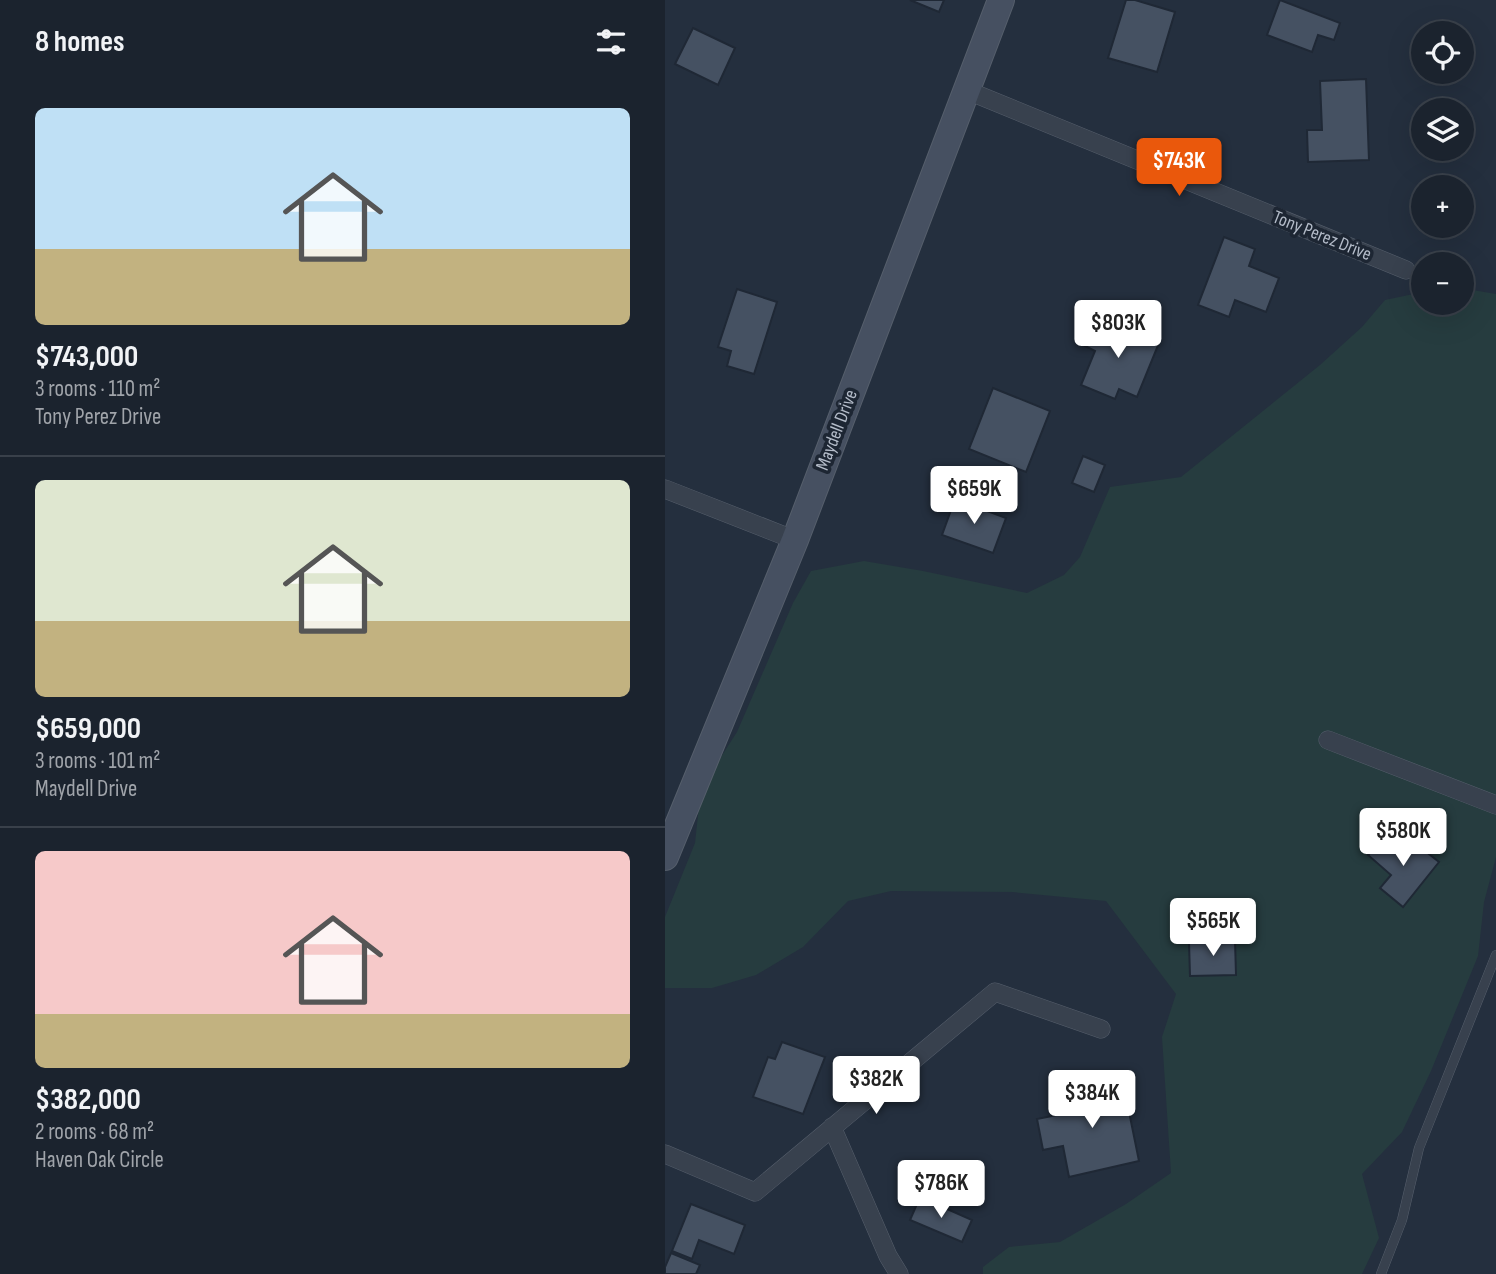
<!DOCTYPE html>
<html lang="en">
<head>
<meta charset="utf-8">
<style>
  :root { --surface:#1b232e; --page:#282f3a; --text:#f1f3f6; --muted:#a0a4aa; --line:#39404a; --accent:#ea580c }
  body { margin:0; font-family:"Sofia Sans Condensed",sans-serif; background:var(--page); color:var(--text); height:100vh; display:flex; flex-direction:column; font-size:26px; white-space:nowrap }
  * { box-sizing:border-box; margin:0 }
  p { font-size:23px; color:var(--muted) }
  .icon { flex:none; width:38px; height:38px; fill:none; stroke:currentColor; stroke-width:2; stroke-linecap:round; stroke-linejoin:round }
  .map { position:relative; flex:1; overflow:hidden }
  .drawer { display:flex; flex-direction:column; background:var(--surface); width:665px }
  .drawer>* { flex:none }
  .fabs { position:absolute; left:746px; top:21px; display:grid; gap:14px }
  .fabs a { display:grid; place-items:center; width:63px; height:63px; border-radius:50%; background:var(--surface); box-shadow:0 7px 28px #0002,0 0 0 2px var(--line); font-size:35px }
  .price { position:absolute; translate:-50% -60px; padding:0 16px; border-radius:7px; background:#fff; color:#222; font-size:23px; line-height:46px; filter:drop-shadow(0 2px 4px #0008) }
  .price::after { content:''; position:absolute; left:50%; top:42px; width:21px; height:16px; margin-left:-10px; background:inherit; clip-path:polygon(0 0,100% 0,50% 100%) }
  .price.active { background:var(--accent); color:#fff }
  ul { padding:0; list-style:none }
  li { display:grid; align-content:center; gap:14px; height:371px; padding:0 35px }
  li+li { border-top:2px solid var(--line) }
  li span { display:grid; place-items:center; height:217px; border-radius:10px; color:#555 }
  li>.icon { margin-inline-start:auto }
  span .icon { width:126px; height:126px; fill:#fffc; stroke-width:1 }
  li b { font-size:30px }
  h2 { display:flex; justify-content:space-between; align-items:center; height:84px; padding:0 35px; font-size:30px }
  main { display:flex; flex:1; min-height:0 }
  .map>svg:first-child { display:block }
  .green { fill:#263c3f }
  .building { fill:#455162; stroke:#1f2835; stroke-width:2 }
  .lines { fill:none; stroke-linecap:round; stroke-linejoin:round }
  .lane-casing { stroke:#565f6c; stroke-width:10 }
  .street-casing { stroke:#565f6c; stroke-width:19 }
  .secondary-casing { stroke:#565f6c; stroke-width:28 }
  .lane { stroke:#38414e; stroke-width:9 }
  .street { stroke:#38414e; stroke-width:18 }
  .secondary { stroke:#465061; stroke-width:26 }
  .labels { text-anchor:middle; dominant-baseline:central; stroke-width:7; stroke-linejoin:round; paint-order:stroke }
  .street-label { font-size:19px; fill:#b4bcc9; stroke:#1d2633 }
</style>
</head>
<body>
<main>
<section class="drawer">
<h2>8 homes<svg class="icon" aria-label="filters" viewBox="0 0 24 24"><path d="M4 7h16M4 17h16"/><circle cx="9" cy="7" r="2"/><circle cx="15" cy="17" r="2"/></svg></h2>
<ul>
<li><span style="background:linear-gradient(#bfe0f5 65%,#c2b280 0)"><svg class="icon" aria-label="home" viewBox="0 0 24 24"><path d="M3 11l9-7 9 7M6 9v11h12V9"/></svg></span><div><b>$743,000</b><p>3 rooms · 110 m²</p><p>Tony Perez Drive</p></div></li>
<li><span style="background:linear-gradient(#dfe7d0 65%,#c2b280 0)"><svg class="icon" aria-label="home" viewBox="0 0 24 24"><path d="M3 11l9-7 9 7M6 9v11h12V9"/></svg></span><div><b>$659,000</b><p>3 rooms · 101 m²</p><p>Maydell Drive</p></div></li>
<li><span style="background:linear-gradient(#f6c9c9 75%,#c2b280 0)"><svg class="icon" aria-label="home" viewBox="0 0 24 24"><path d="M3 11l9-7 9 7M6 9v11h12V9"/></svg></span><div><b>$382,000</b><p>2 rooms · 68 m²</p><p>Haven Oak Circle</p></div></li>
</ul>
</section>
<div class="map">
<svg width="831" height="1274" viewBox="0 0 831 1274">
  <rect width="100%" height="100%" fill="#242f3e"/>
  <!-- green -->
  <path class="green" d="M796,288L831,294V857L819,902L813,956L766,1071L737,1132L697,1174L714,1238L697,1274H318V1267L344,1247L395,1242L461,1204L506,1173L497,1037L511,994L441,901L347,892L226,891L183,901L138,947L91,975L47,988H0V917L30,843L36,788L72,732L128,603L146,571L199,561L258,571L362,593L399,575L415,557L445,487L516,477L655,365L697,327L720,300L758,292V303H796Z"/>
  <!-- building -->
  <path class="building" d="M245,0H279L274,12Z
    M461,0H470L510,12L492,72L443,58Z
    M615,0L675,23L669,40L653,35L647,52L602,35Z
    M28,28L70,48L53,85L10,64Z
    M701,79L704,160L643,162L642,130H657L655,81Z
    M559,237L590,249L584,266L614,278L601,312L570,300L564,317L533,305Z
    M72,289L112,302L89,374L62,366L66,351L53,347Z
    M432,317L494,343L472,397L454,389L450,399L416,385L430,351L420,346Z
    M328,388L385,411L361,472L304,449Z
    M418,456L440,465L429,492L407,483Z
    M290,499L341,518L328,553L277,535Z
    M722,833L744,851L750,843L774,862L738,907L715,888L726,875L703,855Z
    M570,940L571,975L525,976L524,942Z
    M117,1042L160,1057L138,1114L88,1097L103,1057L110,1059Z
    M458,1082L474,1161L404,1177L398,1146L378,1150L372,1119L397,1114L393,1096Z
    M255,1197L307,1220L297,1242L245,1220Z
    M26,1204L80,1225L69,1254L34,1240L27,1259L7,1251Z
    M6,1253L35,1265L31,1274H0V1267Z"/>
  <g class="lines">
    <!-- lane casing -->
    <g class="lane-casing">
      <path id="lane" d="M716,1274L737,1220L754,1148L831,955"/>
    </g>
    <!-- street casing -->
    <g class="street-casing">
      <path id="street" d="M301,90L741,270
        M0,489L130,540
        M663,740L831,805
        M167,1127L223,1256L234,1274
        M0,1154L90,1192L330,992L436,1029"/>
    </g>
    <!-- secondary casing -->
    <g class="secondary-casing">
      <path id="secondary" d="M0,857L130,540L336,0"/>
    </g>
    <!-- lane -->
    <use href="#lane" class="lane"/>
    <!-- street -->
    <use href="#street" class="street"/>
    <!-- secondary -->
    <use href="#secondary" class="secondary"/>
  </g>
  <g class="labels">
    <!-- street labels -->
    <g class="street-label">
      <text transform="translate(657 236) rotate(22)">Tony Perez Drive</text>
      <text transform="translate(172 430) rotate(-69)">Maydell Drive</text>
    </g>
  </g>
</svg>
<div class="fabs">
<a><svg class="icon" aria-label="locate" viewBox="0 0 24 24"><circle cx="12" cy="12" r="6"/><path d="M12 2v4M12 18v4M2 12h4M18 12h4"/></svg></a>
<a><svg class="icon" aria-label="layers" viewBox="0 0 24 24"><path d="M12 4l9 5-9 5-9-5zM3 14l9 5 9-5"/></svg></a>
<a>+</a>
<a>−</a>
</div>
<b class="price active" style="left:514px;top:198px">$743K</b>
<b class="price" style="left:453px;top:360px">$803K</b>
<b class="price" style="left:309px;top:526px">$659K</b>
<b class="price" style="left:738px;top:868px">$580K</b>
<b class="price" style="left:548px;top:958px">$565K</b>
<b class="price" style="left:211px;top:1116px">$382K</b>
<b class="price" style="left:427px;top:1130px">$384K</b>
<b class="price" style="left:276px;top:1220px">$786K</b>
</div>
</main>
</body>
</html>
